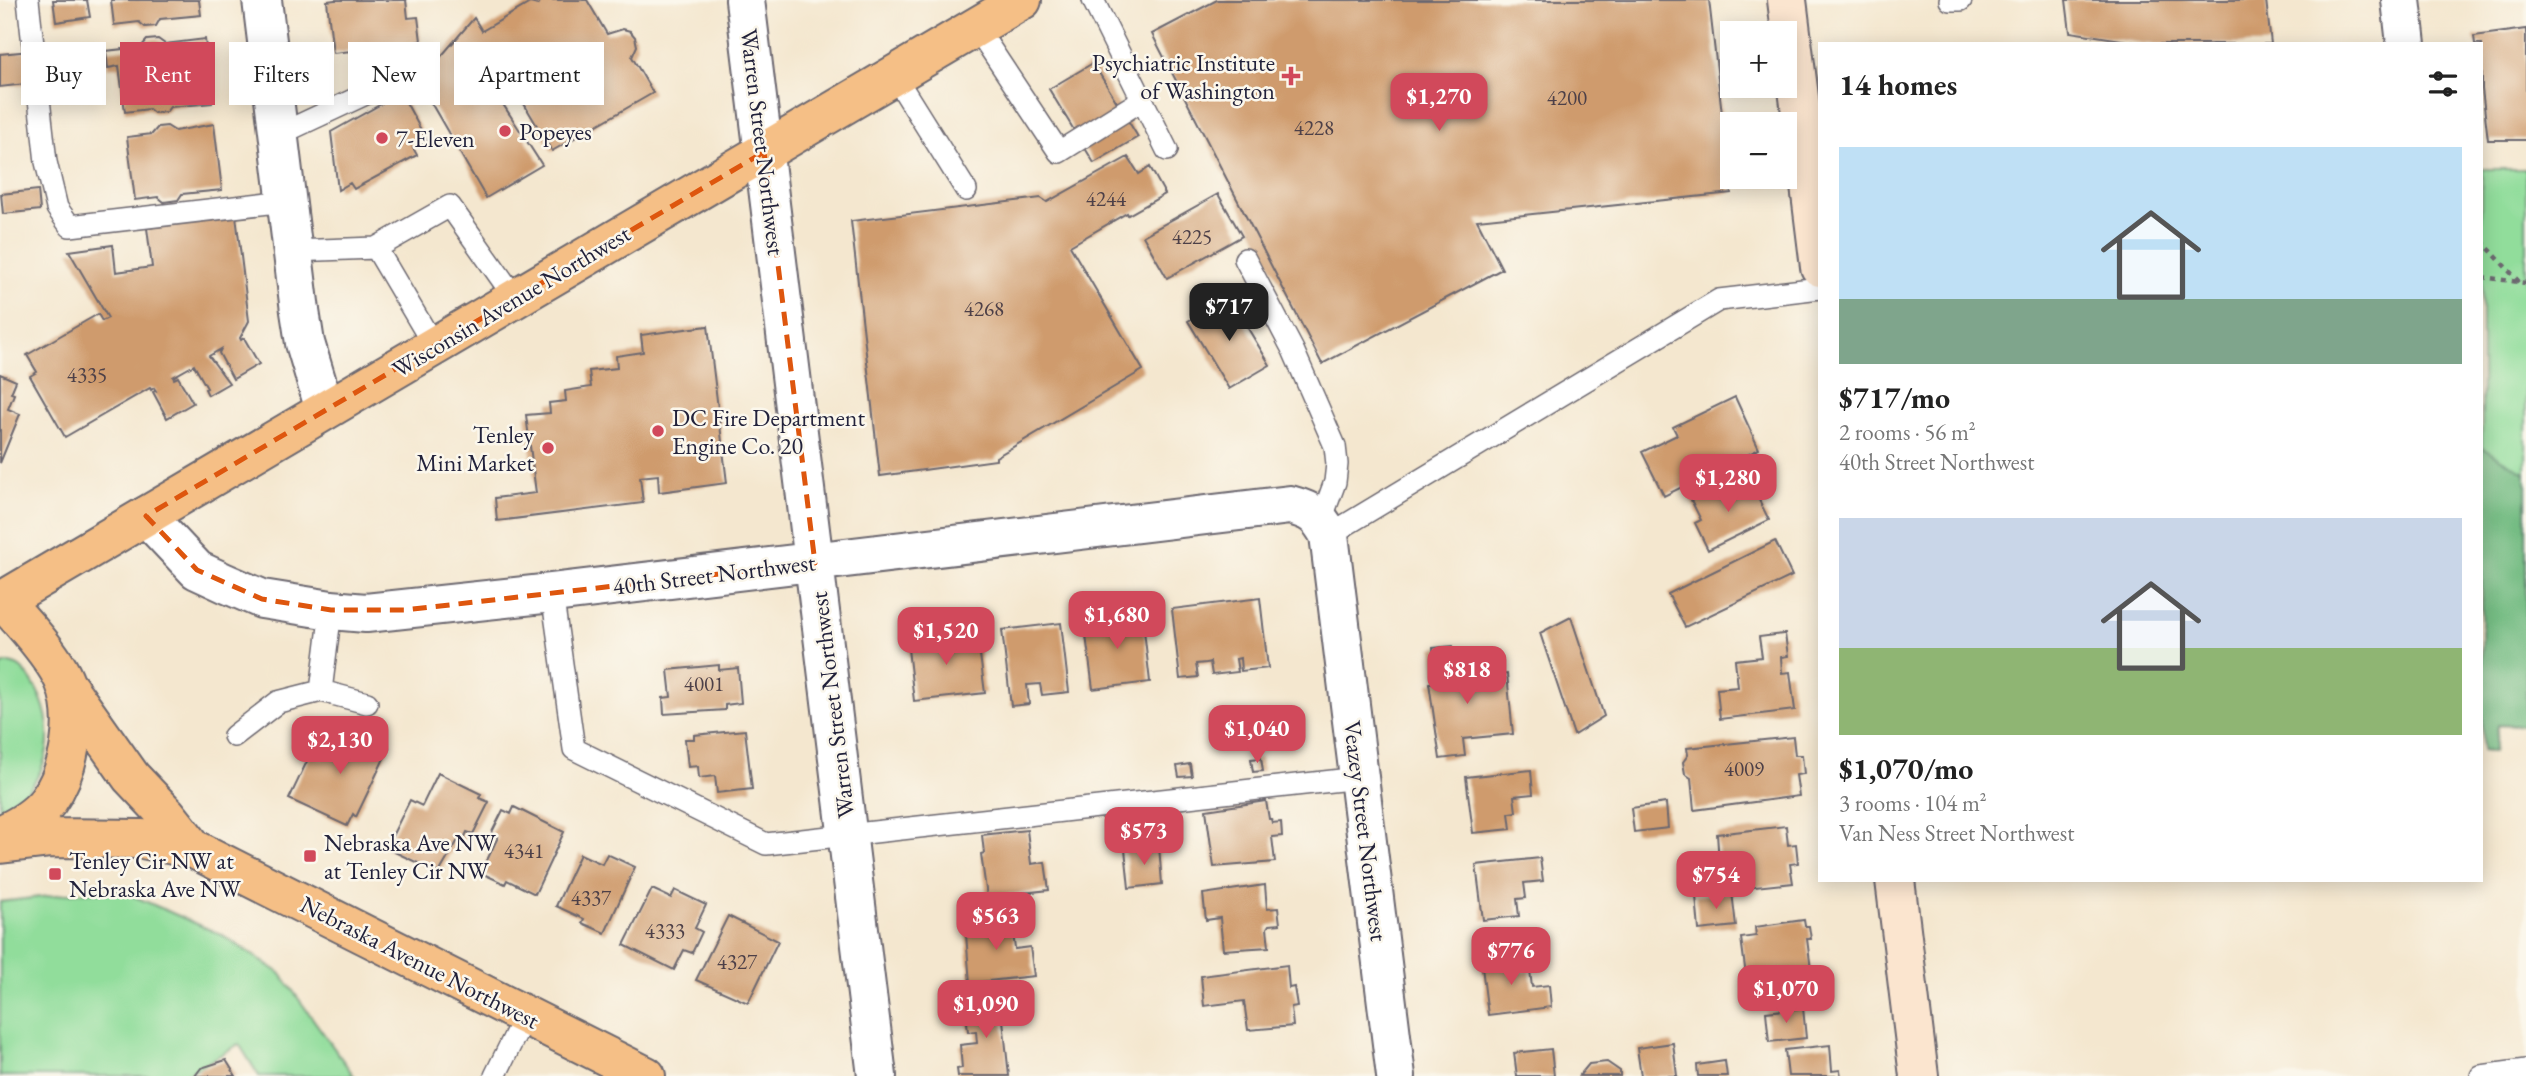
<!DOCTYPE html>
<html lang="en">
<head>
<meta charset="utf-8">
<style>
  :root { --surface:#fff; --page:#f2f2f2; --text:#222; --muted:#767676; --accent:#d1495b }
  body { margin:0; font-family:"EB Garamond",serif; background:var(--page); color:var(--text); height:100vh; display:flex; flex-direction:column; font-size:26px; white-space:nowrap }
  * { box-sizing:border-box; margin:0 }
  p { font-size:23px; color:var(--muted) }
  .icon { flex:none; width:38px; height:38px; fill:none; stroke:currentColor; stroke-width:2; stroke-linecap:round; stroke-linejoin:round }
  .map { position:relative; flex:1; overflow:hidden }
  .drawer { position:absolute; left:1818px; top:42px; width:665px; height:840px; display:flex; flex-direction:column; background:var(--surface); border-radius:0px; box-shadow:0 4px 18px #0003 }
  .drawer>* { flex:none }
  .top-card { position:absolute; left:21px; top:42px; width:665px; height:63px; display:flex; gap:14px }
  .tools { position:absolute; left:1720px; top:21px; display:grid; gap:14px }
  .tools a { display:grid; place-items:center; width:77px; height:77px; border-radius:0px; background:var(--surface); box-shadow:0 4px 18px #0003; font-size:35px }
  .price { position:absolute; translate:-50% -60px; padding:0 16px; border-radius:14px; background:var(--accent); color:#fff; font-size:23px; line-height:46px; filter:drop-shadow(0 2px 4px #0008) }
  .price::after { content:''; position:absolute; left:50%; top:42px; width:21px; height:16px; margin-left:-10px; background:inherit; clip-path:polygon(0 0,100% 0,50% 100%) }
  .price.active { background:#222; color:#fff }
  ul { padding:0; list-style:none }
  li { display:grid; align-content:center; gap:14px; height:371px; padding:0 21px }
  li span { display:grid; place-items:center; height:217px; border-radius:0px; color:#555 }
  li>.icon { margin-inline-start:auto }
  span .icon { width:126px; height:126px; fill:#fffc; stroke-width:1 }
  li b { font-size:30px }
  h2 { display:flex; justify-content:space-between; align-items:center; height:84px; padding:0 21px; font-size:30px }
  .pill { padding:0 24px; border-radius:0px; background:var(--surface); box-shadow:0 4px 18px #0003; font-size:24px; line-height:63px }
  .pill.active { background:var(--accent); color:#fff }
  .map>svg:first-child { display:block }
  .green { fill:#91dd9b; stroke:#5a806b; stroke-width:2 }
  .forest { fill:#74bc83; stroke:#4b6f5f; stroke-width:2 }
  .building { fill:#cf9b6d }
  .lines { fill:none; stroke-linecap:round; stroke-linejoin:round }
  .lane-casing { stroke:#6c676f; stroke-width:24 }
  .street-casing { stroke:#6c676f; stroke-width:42 }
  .secondary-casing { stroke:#6c676f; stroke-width:42 }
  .primary-casing { stroke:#6c676f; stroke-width:42 }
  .path { stroke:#6c676f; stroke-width:4.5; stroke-dasharray:5 5; stroke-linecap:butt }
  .lane { stroke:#fff; stroke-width:21 }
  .street { stroke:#fff; stroke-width:38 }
  .secondary { stroke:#fbe5cf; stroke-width:38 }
  .primary { stroke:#f5bf86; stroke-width:38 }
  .marked { fill:none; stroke:#de560e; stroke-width:5; stroke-dasharray:14 9; stroke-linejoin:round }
  .poi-dot { fill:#d1495b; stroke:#fbf7ec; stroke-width:2.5 }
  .labels { text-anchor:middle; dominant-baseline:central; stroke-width:5; stroke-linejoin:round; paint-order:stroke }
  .number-label { font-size:21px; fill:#4d4048 }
  .poi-label { font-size:24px; fill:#22223b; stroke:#fbf7ec; text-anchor:start }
  .street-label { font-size:24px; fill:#22223b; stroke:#fbf7ec }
</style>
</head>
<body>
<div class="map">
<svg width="2526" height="1076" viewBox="0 0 2526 1076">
  <rect width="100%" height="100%" fill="#fbf7ec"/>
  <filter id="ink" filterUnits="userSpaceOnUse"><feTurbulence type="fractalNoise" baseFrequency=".0143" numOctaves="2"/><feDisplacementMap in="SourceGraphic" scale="14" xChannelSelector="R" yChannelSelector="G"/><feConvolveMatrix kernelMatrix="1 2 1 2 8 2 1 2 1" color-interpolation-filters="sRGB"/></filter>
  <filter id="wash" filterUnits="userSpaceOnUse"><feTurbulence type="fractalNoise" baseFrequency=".00686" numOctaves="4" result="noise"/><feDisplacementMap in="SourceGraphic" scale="28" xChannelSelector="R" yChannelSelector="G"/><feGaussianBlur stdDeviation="1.57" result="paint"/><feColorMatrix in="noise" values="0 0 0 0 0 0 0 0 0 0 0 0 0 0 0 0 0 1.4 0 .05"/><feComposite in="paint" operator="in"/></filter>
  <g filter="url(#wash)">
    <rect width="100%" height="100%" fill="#f4e7cf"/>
    <!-- green -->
    <path class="green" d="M2482,169H2526V726L2498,725L2494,752L2482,751Z
      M6,663C19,663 24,670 31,680C62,726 51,787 0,811V666Z
      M122,891L222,935L280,973L354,1076H259L239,1044L184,1076H0V902L74,893Z"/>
    <!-- forest -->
    <path class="forest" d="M2482,448L2526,473V726L2498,725L2494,752L2482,751Z"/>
    <g id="blocks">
      <!-- building -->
      <path class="building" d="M53,0H87L90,17L56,22Z
        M111,0H199L201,15L160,19L156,26L145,27L139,22L114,25Z
        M335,0H406L408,18L418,17L421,41L410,43L411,45L333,53L327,1Z
        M541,0H587L607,34L623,29L630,31L635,37L637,46L632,57L653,93L552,151L517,92L501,101L542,165L486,198L419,82L474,18L482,31L530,3L538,5Z
        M1217,0H1709L1731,193L1477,220L1502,269L1322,364L1152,34Z
        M2066,0H2266L2271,44H2147L2070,32Z
        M2526,29V140H2488L2482,89V44H2475L2474,36Z
        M158,39L165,44L205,39L212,103L170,107L166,112L154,113L149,109L125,112L119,66L108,68L106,51L141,47L147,40Z
        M30,51L34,83L0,87V54Z
        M95,63L97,83L64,87L62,67Z
        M1093,63L1138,137L1094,163L1049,89Z
        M401,93L427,141L413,148L417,155L354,189L350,183L338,190L331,132Z
        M214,124L222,190L182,194L178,200L164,202L158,197L135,200L127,137L152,134L158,127L167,126L175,131Z
        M1128,157L1139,174L1150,167L1165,194L1128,215L1127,213L1070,246L1143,370L996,457V460L880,476L851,221L1041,198L1047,202Z
        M38,190L40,210L3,214L1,194Z
        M1218,194L1242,236L1167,278L1143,236Z
        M236,216L249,321L240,338L241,340L244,338L259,364L233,379L219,353L221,349L209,356L229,383L208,395L205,389L207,388L194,365L173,377L174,379L178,377L193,403L167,418L153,392L156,391L154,388L151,390L150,388L65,437L30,376L37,372L27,355L98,314L102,321L108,318L69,251L113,245L116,272L152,267L147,228Z
        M1229,297L1270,365L1229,389L1188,321Z
        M708,326L727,483L659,492L658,475L640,477L643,503L497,521L495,498L536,493L526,415L550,413L549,403L566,401L565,391L591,387L589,371L617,368L616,356L643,352L641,335Z
        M0,374L16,381L11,393L14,394L8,409L20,414L0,463Z
        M1735,397L1759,449L1664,496L1642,452L1677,435L1673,427Z
        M1750,482L1769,520L1708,550L1695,523L1701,520L1691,500L1720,485L1725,494Z
        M1775,541L1792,576L1685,627L1668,594Z
        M1260,598L1268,668L1241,671L1240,658L1236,659L1238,672L1212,675L1210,662L1206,663L1196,664L1198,677L1180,679L1172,609Z
        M1142,613L1150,682L1093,689L1084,620Z
        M1571,617L1604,716L1574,735L1540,633Z
        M1061,623L1069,692L1042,695L1040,684L1027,685L1029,704L1011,706L1002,630Z
        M977,632L985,693L914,701L907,640Z
        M1783,634H1785L1788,656L1781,657L1782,673L1790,672L1795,710L1720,719L1717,689L1738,687L1735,660L1762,657L1759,637Z
        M1453,646L1457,680L1507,674L1513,734L1463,739L1465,756L1440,759L1429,683L1437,682L1433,648Z
        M719,665V670L738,668L741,703L725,705V710L664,714L663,698L671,697L668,670Z
        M343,725L389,748L356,817L353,814L347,826L289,799L311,753L323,759L337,731L339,733Z
        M745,730L752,789L717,793L715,776L699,778L698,766L688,767L685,739H694V735Z
        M1793,737L1795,755H1802L1804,774L1796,775L1799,796L1694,810L1691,778L1685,774L1683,762L1688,755L1687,748Z
        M1261,758L1263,771L1253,772L1251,759Z
        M1190,764L1192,776L1179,777L1177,766Z
        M1531,770L1533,794L1514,796L1516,812L1509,813L1511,829L1473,833L1466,777Z
        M438,773L481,794L479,798L489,802L473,834L467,832L463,841L457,842L439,873L386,848L410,800L422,806Z
        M1266,801L1269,819H1271L1272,823L1281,822L1282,836L1272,837L1275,862L1214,867L1206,810Z
        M1666,803L1668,828L1634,832L1631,808Z
        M514,807L564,832L535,894L507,880L505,884L481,873L498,837L491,834L503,810L511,814Z
        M1786,826L1788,845L1796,844L1798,863L1790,864L1793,883L1746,888L1745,878L1728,880L1726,861L1719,862L1717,834Z
        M1027,830L1031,864L1045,862L1049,890L987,897L981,854L984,853L982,835Z
        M1159,846L1162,884L1129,888L1125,849Z
        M580,854L602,864L607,854L635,867L605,933L582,923L584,919L556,906Z
        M1540,858L1543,881L1524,883L1526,898L1517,899L1519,916L1483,920L1476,865Z
        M1265,885L1267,909L1278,908L1280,924L1269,925L1267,928L1269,947L1223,950L1220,918L1206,920L1203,894Z
        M652,889L671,898L675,890L706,905L695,928L702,932L692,953L684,950L674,970L624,945Z
        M1732,892L1736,926L1699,930L1696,896Z
        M728,916L778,941L748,1003L696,980Z
        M1011,916L1015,949L1030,947L1034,976L970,983L965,922Z
        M1804,920L1805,926H1809L1811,939H1807L1812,977L1747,983L1741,938L1756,936L1755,927Z
        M1519,955L1521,972L1530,971L1532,987L1549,985L1551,1007L1488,1015L1481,959Z
        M1287,965L1289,988L1294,987L1297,1006L1291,1007L1293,1026L1248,1030L1244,1001L1204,1006L1201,976Z
        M1000,998L1001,1006L1010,1005L1012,1019L1003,1020L1009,1076H958L957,1069L962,1068L960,1045L977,1043L976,1031L968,1032L965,1002Z
        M1803,1008L1806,1038L1769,1042L1766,1012Z
        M1673,1043L1677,1076H1641L1637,1048Z
        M1830,1045L1832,1071L1840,1070L1841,1076H1788L1785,1050Z
        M1551,1049L1554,1076H1517L1514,1053Z
        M226,1060L236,1076H195L201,1068Z
        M1725,1061L1727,1076H1698L1697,1065Z
        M1607,1062L1620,1071V1076H1579L1589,1064Z"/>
    </g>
  </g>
  <g filter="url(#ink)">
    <use href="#blocks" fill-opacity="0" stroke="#6c676f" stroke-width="2"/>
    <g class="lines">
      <!-- lane casing -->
      <g class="lane-casing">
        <path id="lane" d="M28,0L46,162L57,208L70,226L286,201
          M1093,0L1167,150
          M1950,0H1961
          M976,27L1059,152L1142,100
          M894,75L966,190
          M278,135L400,78
          M292,251L376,248
          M1245,259L1293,350L1335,446L1337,464L1335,482L1321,520
          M434,346L376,248L450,206L515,298
          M1329,535L1719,300L1820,288
          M552,593L574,749L766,844L1359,778
          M321,691L331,610
          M234,736L278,702L321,691L367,703
          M495,1076L525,1015
          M2481,1076L2526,1070"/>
      </g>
      <!-- street casing -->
      <g class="street-casing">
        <path id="street" d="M262,0L300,311L305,343L325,410
          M745,0L877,1076
          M2401,0L2406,44
          M146,516L197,570L225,583L262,599L331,610L366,613L552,593L1290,505C1312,511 1318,515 1329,535L1396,1076"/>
      </g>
      <!-- secondary casing -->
      <g class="secondary-casing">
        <path id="secondary" d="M1787,0L1820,267
          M1895,880L1919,1076"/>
      </g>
      <!-- primary casing -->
      <g class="primary-casing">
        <path id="primary" d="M0,599C19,617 56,659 65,683C79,720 70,770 48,801C36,817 18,827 0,835
          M0,602L1022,0
          M68,688L131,777L167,815L194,849
          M0,844L51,838L142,839L194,849L646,1076"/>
      </g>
      <!-- path -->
      <path class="path" d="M2482,241L2521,284
        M2482,277L2526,283"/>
      <!-- lane -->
      <use href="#lane" class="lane"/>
      <!-- street -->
      <use href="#street" class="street"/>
      <!-- secondary -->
      <use href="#secondary" class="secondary"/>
      <!-- primary -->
      <use href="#primary" class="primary"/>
    </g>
  </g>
  <!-- marked area -->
  <path class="marked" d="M764,152L815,563L405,610H331L262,599L197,570L146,516Z"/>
  <!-- markers -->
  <g class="poi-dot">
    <path d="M1287.5 65.5h7v7h7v7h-7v7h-7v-7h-7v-7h7z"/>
    <circle cx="505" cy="131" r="7"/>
    <circle cx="382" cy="138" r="7"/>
    <circle cx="658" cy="431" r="7"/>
    <circle cx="548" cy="448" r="7"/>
    <rect x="303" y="849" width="14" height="14" rx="3.5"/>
    <rect x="48" y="867" width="14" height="14" rx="3.5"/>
  </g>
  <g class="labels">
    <!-- number labels -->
    <g class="number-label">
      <text x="1567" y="97">4200</text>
      <text x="1314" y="127">4228</text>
      <text x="1106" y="198">4244</text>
      <text x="1192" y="236">4225</text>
      <text x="984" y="308">4268</text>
      <text x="87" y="374">4335</text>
      <text x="704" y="683">4001</text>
      <text x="1744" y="768">4009</text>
      <text x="524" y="850">4341</text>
      <text x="591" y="897">4337</text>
      <text x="665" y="930">4333</text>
      <text x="737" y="961">4327</text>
    </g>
    <!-- poi labels -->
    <g class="poi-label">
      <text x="1275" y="62" text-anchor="end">Psychiatric Institute<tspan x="1275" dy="28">of Washington</tspan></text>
      <text x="519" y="131">Popeyes</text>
      <text x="396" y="138">7-Eleven</text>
      <text x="672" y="417">DC Fire Department<tspan x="672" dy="28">Engine Co. 20</tspan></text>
      <text x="534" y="434" text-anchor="end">Tenley<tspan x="534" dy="28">Mini Market</tspan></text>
      <text x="324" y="842">Nebraska Ave NW<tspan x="324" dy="28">at Tenley Cir NW</tspan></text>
      <text x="69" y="860">Tenley Cir NW at<tspan x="69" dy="28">Nebraska Ave NW</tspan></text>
    </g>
    <!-- street labels -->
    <g class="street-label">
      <text transform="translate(763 142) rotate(83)">Warren Street Northwest</text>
      <text transform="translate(511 301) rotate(-31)">Wisconsin Avenue Northwest</text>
      <text transform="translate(714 574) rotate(-7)">40th Street Northwest</text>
      <text transform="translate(832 705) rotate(-97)">Warren Street Northwest</text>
      <text transform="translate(1366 831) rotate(83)">Veazey Street Northwest</text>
      <text transform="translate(420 962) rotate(27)">Nebraska Avenue Northwest</text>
    </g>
  </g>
</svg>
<div class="tools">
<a>+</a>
<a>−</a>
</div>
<b class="price" style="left:1439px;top:133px">$1,270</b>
<b class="price active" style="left:1229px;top:343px">$717</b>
<b class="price" style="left:1728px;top:514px">$1,280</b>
<b class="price" style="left:1117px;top:651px">$1,680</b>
<b class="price" style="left:946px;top:667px">$1,520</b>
<b class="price" style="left:1467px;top:706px">$818</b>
<b class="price" style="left:1257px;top:765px">$1,040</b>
<b class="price" style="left:340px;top:776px">$2,130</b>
<b class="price" style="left:1144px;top:867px">$573</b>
<b class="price" style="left:1716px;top:911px">$754</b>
<b class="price" style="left:996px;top:952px">$563</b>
<b class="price" style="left:1511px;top:987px">$776</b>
<b class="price" style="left:1786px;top:1025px">$1,070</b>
<b class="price" style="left:986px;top:1040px">$1,090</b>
<div class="top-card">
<a class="pill">Buy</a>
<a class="pill active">Rent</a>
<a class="pill">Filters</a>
<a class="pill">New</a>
<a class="pill">Apartment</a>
</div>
<section class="drawer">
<h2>14 homes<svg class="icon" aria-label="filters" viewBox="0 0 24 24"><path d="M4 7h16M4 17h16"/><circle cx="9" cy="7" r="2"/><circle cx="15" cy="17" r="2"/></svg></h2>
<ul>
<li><span style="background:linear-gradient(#bfe0f5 70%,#7fa58c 0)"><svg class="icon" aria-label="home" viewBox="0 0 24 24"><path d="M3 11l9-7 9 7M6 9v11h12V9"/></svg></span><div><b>$717/mo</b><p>2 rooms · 56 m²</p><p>40th Street Northwest</p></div></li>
<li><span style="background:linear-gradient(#c9d6e8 60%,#8fb573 0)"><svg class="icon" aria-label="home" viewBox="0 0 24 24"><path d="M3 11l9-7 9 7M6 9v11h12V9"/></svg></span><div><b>$1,070/mo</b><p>3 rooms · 104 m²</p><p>Van Ness Street Northwest</p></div></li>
</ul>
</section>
</div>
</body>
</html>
